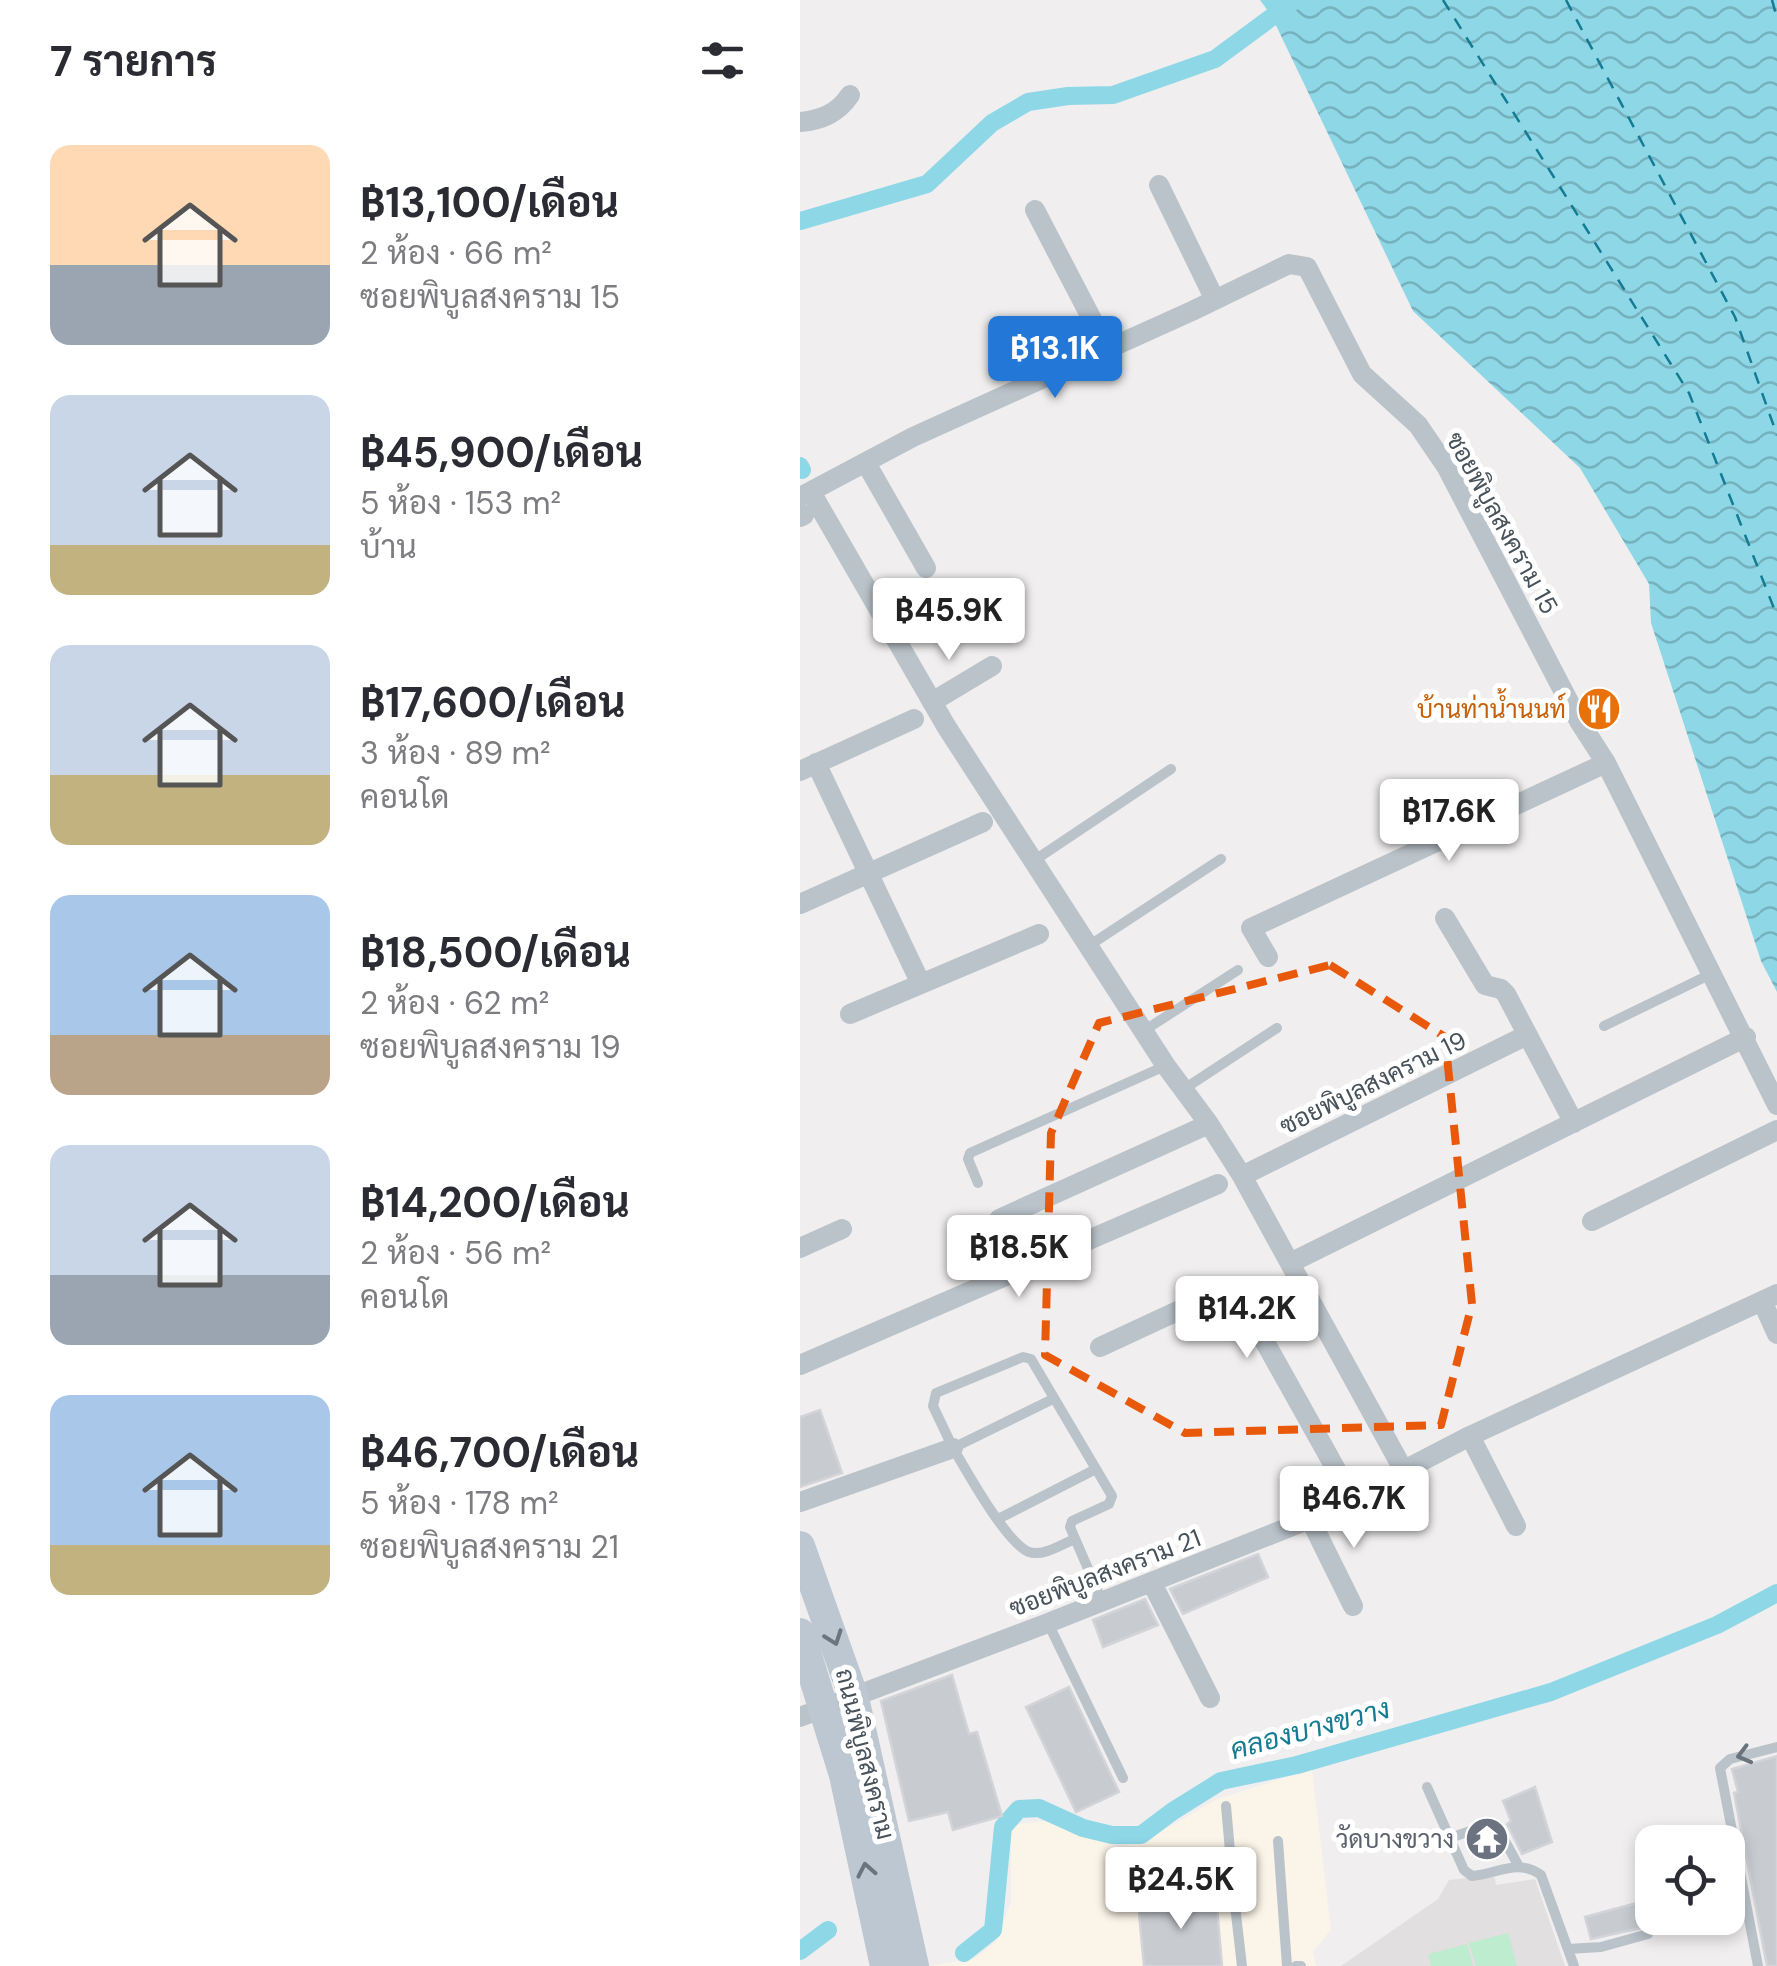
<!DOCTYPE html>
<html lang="th">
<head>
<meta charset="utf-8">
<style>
  :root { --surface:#fff; --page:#f7f7f7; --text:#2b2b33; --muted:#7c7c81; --accent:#2377d6 }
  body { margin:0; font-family:"DM Sans",Sarabun,sans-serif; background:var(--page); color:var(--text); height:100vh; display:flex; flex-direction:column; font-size:38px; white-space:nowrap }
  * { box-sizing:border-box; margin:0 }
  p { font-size:32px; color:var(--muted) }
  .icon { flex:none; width:55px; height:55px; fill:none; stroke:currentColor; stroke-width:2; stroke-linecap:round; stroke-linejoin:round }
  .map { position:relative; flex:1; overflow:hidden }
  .sheet { display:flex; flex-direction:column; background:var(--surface); width:800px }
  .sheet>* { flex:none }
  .buttons { position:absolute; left:835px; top:1825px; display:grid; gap:20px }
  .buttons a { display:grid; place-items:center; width:110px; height:110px; border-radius:20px; background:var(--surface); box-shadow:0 5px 15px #0003; font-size:50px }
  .price { position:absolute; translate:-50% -85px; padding:0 22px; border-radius:10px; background:#fff; color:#222; font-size:32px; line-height:65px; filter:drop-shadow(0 2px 5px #0008) }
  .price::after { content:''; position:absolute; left:50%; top:60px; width:30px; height:22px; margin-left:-15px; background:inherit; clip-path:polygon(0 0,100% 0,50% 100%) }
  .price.current { background:var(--accent); color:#fff }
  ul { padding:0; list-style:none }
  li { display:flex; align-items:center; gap:30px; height:250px; padding:0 50px }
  li span { display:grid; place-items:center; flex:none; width:280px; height:200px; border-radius:20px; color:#555 }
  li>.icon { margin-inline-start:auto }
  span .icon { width:120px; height:120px; fill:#fffc; stroke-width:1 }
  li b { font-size:42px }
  h2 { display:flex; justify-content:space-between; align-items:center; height:120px; padding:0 50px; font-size:42px }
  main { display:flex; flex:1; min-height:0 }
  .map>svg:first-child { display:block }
  .commercial { fill:#fbf4e8 }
  .education { fill:#e1dfdf }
  .pitch { fill:#beecce }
  .water { fill:url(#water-waves) }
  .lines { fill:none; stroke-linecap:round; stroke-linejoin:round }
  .canal { stroke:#8ed7e7; stroke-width:18 }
  .ferry { stroke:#147c92; stroke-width:2.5; stroke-dasharray:12 10; stroke-linecap:butt }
  .building { fill:#c8cbd0; stroke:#d2d4d9; stroke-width:2.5 }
  .service { stroke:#bac3ca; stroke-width:10 }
  .minor { stroke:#bac3ca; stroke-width:20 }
  .secondary { stroke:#bcc7d1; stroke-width:30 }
  .oneway { stroke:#6a757e }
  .oneway2 { stroke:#6a747c }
  .marked { fill:none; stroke:#e8590c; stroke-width:8; stroke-dasharray:20 12; stroke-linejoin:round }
  .labels { text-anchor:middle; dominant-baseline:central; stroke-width:10; stroke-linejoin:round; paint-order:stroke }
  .street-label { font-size:25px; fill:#47525a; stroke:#fff }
  .food-label { font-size:25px; fill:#c56008; stroke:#fff; text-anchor:end }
  .worship-label { font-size:25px; fill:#5b616d; stroke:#fff; text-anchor:end }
  .water-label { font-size:28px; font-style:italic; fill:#147c92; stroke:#fff }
</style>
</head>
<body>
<main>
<section class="sheet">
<h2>7 รายการ<svg class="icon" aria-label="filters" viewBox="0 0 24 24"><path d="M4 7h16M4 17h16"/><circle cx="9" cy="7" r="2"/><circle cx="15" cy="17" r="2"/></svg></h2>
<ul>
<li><span style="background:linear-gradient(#ffd9b3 60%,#9aa5b1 0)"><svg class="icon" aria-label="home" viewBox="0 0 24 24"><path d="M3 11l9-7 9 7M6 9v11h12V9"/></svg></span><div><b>฿13,100/เดือน</b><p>2 ห้อง · 66 m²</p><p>ซอยพิบูลสงคราม 15</p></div></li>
<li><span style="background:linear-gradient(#c9d6e8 75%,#c2b280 0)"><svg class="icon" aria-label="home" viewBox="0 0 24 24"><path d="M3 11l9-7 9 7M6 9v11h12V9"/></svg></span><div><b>฿45,900/เดือน</b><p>5 ห้อง · 153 m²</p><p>บ้าน</p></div></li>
<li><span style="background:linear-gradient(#c9d6e8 65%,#c2b280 0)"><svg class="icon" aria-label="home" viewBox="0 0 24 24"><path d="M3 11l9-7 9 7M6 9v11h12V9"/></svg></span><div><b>฿17,600/เดือน</b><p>3 ห้อง · 89 m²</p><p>คอนโด</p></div></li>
<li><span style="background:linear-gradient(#a9c7e8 70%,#b9a48a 0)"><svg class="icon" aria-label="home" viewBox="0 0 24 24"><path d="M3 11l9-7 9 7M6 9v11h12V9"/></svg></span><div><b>฿18,500/เดือน</b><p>2 ห้อง · 62 m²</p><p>ซอยพิบูลสงคราม 19</p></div></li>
<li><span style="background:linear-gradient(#c9d6e8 65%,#9aa5b1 0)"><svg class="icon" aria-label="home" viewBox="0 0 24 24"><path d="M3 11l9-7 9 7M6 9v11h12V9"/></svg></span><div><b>฿14,200/เดือน</b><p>2 ห้อง · 56 m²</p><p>คอนโด</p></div></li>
<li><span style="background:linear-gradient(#a9c7e8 75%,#c2b280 0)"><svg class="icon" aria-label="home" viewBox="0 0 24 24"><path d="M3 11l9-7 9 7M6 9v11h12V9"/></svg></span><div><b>฿46,700/เดือน</b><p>5 ห้อง · 178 m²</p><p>ซอยพิบูลสงคราม 21</p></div></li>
</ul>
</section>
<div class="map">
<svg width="977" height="1966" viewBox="0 0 977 1966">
  <defs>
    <pattern id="water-waves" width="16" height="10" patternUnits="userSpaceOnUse" patternTransform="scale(2.5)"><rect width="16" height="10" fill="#8ed7e7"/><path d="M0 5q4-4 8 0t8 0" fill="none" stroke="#76b1be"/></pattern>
  </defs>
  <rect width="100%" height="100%" fill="#f0eeee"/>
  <!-- commercial -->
  <path class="commercial" d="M512,1769L531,1930L513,1951L516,1966H131L175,1958L196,1942L211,1902V1832L219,1824L244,1821L317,1846L340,1844L417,1799Z"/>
  <!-- education -->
  <path class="education" d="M694,1875L696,1885L735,1879L765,1966H541L638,1899L649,1880Z"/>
  <!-- pitch -->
  <path class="pitch" d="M708,1933L717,1966H676L669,1943Z
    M667,1944L673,1966H631L628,1954Z"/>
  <!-- water -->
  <path class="water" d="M460,0H977V992L961,961L851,623L849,584L780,468L613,311L471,15Z"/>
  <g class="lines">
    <!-- canal -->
    <path class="canal" d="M0,221L127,184L192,123L228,102L268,96L313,95L415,59L495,0
      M0,466L2,470
      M0,1951L28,1930
      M164,1953L193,1930L203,1827L219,1809L239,1808L283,1828L312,1835H341L373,1811L421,1781L497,1765L751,1692L917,1625L977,1593"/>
    <!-- ferry -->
    <path class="ferry" d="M643,0L889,393L977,616
      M766,0L935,317L977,435
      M972,0L977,18"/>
  </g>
  <!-- building -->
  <path class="building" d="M20,1410L42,1473L0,1487V1417Z
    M458,1554L468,1577L383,1614L370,1589Z
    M345,1599L358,1625L303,1647L293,1620Z
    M152,1675L169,1734L177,1732L202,1816L153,1830L148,1812L109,1821L81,1701Z
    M269,1687L319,1792L276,1812L226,1707Z
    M977,1756V1966H967L934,1793L938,1792L932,1769Z
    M735,1787L752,1842L722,1854L707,1824L711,1821L703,1801Z
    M416,1896L422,1966H344L338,1902Z
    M844,1901L850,1926L791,1939L785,1917Z"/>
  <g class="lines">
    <!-- service -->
    <path class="service" d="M235,860L371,769
      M290,945L421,859
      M804,1026L911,974
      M345,1030L438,970
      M384,1089L477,1028
      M178,1183L168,1159L170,1153L365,1066
      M253,1399L153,1448C166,1470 206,1543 229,1552C243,1557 262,1544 275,1539
      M153,1448L133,1406L136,1393L223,1357L231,1359L312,1496L309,1504L272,1521L270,1527L302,1601
      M198,1519L296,1469
      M248,1623L323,1778
      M627,1787L664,1870L672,1876C697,1874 718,1858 741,1875L774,1966
      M426,1806L434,1896
      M650,1838L679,1828L699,1830L718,1865
      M478,1841L487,1966
      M341,1892L419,1887L430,1890L434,1897L442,1966
      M768,1949L801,1947L848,1934
      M496,1966H501
      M958,1966L920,1768L930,1759L977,1747"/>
    <!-- minor -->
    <path class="minor" d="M0,122C22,120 38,113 50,95
      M359,185L415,300
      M235,210L308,350
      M66,463L126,568
      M11,492L146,726L366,1066L409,1124L442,1176L604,1471
      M0,497L113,437L392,311L489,264L507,267L562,374L618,425L646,466L779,721L806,763L977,1105
      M0,517L4,515
      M132,702L192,666
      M16,763L121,984
      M0,771L114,719
      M0,904L183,822
      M645,918L685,985L701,989L706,994L774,1123
      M468,957L451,928L806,763
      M50,1014L239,934
      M442,1176L727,1035
      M199,1219L409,1124
      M792,1221L977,1130
      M0,1248L42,1229
      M490,1263L946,1037
      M962,1301L977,1334
      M300,1347L412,1295L432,1296L446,1308L552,1498
      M0,1365L418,1184
      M670,1436L716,1526
      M0,1502L153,1448
      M510,1519L553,1606
      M352,1583L410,1698
      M0,1717L248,1623L510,1519L670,1436L977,1294"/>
    <!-- secondary -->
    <path class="secondary" d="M0,1546L54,1698L114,1966
      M0,1633L44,1775L85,1966"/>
  </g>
  <!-- one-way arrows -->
  <defs><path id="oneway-chevron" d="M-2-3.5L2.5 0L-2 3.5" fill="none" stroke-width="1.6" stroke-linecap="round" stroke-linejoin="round" transform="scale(2.5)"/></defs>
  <g class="oneway">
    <use href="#oneway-chevron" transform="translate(34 1638) rotate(70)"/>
    <use href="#oneway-chevron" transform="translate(66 1870) rotate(-101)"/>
  </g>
  <use class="oneway2" href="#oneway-chevron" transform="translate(944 1755) rotate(165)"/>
  <!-- marked area -->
  <path class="marked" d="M530,965L645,1037L672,1304L641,1425L385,1433L245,1355L251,1133L299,1023Z"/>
  <!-- icons -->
  <defs>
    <g id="restaurant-disc" transform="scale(2.25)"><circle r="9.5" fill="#e8710a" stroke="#fff"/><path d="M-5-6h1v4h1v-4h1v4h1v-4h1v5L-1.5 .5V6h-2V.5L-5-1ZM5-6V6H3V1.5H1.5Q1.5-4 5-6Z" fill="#fff"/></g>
    <g id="temple-disc" transform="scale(2.25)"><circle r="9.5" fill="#6b7280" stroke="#fff"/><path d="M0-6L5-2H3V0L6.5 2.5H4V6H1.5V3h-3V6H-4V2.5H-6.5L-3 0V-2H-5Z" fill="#fff"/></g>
  </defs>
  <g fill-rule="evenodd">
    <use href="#restaurant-disc" x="799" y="709"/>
    <use href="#temple-disc" x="687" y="1839"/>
  </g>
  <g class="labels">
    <!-- street labels -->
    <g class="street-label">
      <text transform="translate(702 523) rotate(61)">ซอยพิบูลสงคราม 15</text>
      <text transform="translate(573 1083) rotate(-26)">ซอยพิบูลสงคราม 19</text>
      <text transform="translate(305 1573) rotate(-21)">ซอยพิบูลสงคราม 21</text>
      <text transform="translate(65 1754) rotate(76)">ถนนพิบูลสงคราม</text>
    </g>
    <!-- food labels -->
    <g class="food-label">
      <text x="766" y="709">บ้านท่าน้ำนนท์</text>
    </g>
    <!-- worship labels -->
    <g class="worship-label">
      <text x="654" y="1839">วัดบางขวาง</text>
    </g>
    <!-- water labels -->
    <g class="water-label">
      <text transform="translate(510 1729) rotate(-15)">คลองบางขวาง</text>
    </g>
  </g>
</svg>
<div class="buttons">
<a><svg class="icon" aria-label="locate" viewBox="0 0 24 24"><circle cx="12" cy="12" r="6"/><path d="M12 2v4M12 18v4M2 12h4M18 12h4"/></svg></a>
</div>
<b class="price current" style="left:255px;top:401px">฿13.1K</b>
<b class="price" style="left:149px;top:663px">฿45.9K</b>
<b class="price" style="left:649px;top:864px">฿17.6K</b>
<b class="price" style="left:219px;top:1300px">฿18.5K</b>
<b class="price" style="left:447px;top:1361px">฿14.2K</b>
<b class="price" style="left:554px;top:1551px">฿46.7K</b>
<b class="price" style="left:381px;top:1932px">฿24.5K</b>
</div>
</main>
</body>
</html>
